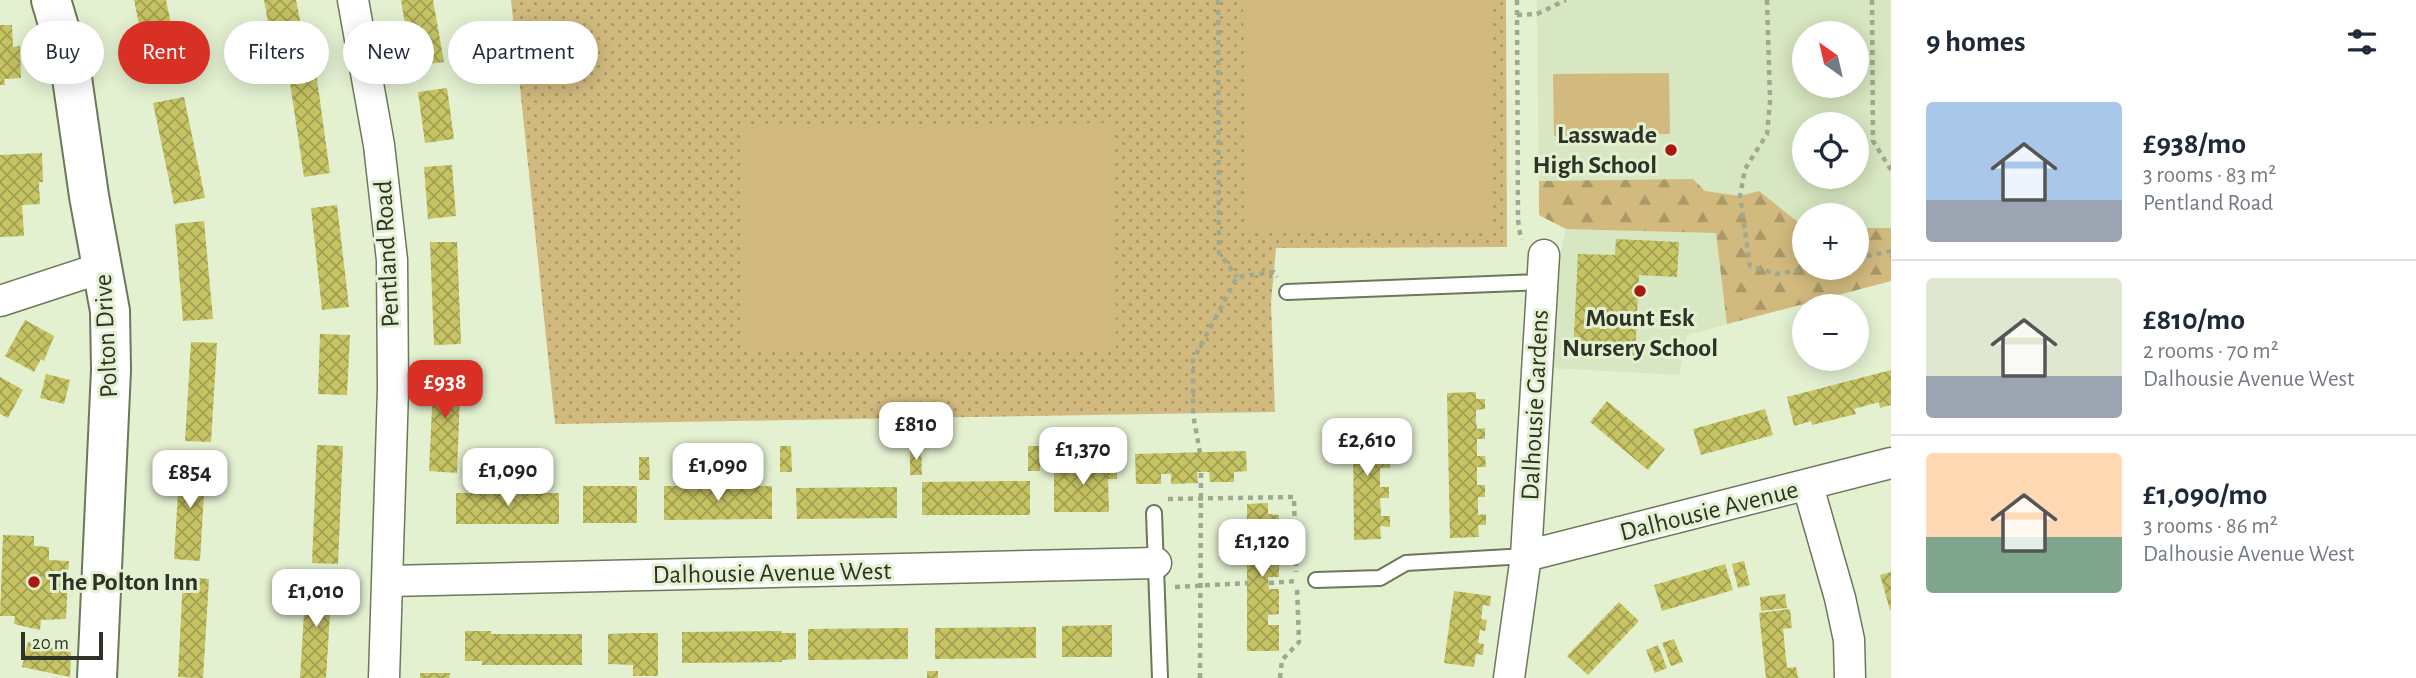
<!DOCTYPE html>
<html lang="en">
<head>
<meta charset="utf-8">
<style>
  :root { --surface:#fff; --page:#f6f6f7; --text:#1f2937; --muted:#747a83; --line:#e0e1e3; --accent:#d93025 }
  body { margin:0; font-family:"Alegreya Sans",sans-serif; background:var(--page); color:var(--text); height:100vh; display:flex; flex-direction:column; font-size:26px; white-space:nowrap }
  * { box-sizing:border-box; margin:0 }
  p { font-size:23px; color:var(--muted) }
  .icon { flex:none; width:38px; height:38px; fill:none; stroke:currentColor; stroke-width:2; stroke-linecap:round; stroke-linejoin:round }
  .map { position:relative; flex:1; overflow:hidden }
  .details { display:flex; flex-direction:column; background:var(--surface); width:525px }
  .details>* { flex:none }
  .top-card { position:absolute; left:21px; top:21px; width:665px; height:63px; display:flex; gap:14px }
  .needle { width:46px; rotate:326deg }
  .buttons { position:absolute; left:1792px; top:21px; display:grid; gap:14px }
  .buttons a { display:grid; place-items:center; width:77px; height:77px; border-radius:50%; background:var(--surface); box-shadow:0 4px 18px #0003; font-size:35px }
  .scale { position:absolute; left:21px; bottom:18px; width:82px; box-sizing:border-box; padding-left:7px; border:4px solid #2e3327; border-top:0; font-size:19px; line-height:24px; white-space:nowrap; color:#2e3327; -webkit-text-stroke:5px #e3f1d1; paint-order:stroke }
  .price { position:absolute; translate:-50% -60px; padding:0 16px; border-radius:14px; background:#fff; color:#222; font-size:23px; line-height:46px; filter:drop-shadow(0 2px 4px #0008) }
  .price::after { content:''; position:absolute; left:50%; top:42px; width:21px; height:16px; margin-left:-10px; background:inherit; clip-path:polygon(0 0,100% 0,50% 100%) }
  .price.on { background:var(--accent); color:#fff }
  ul { padding:0; list-style:none }
  li { display:flex; align-items:center; gap:21px; height:175px; padding:0 35px }
  li+li { border-top:2px solid var(--line) }
  li span { display:grid; place-items:center; flex:none; width:196px; height:140px; border-radius:7px; color:#555 }
  li>.icon { margin-inline-start:auto }
  span .icon { width:84px; height:84px; fill:#fffc; stroke-width:1 }
  li b { font-size:30px }
  h2 { display:flex; justify-content:space-between; align-items:center; height:84px; padding:0 35px; font-size:30px }
  .pill { padding:0 24px; border-radius:32px; background:var(--surface); box-shadow:0 4px 18px #0003; font-size:24px; line-height:63px }
  .pill.on { background:var(--accent); color:#fff }
  main { display:flex; flex:1; min-height:0 }
  .map>svg:first-child { display:block }
  .built { fill:#d7e7c1; fill-rule:evenodd }
  .forest { fill:url(#forest-firs) }
  .park { fill:url(#park-dots) }
  .pitch { fill:#d2ba7e }
  .building { fill:url(#building-cross-hatch) }
  .lines { fill:none; stroke-linecap:round; stroke-linejoin:round }
  .lane-casing { stroke:#6c785c; stroke-width:18 }
  .street-casing { stroke:#6c785c; stroke-width:33 }
  .secondary-casing { stroke:#6c785c; stroke-width:42 }
  .path { stroke:#9fa991; stroke-width:4.5; stroke-dasharray:5 5; stroke-linecap:butt }
  .lane { stroke:#fff; stroke-width:14 }
  .street { stroke:#fff; stroke-width:30 }
  .secondary { stroke:#fff; stroke-width:38 }
  .poi-dot { fill:#aa190e; stroke:#e3f1d1; stroke-width:2.5 }
  .labels { text-anchor:middle; dominant-baseline:central; stroke-width:6; stroke-linejoin:round; paint-order:stroke }
  .poi-label { font-size:26px; font-weight:bold; fill:#2e3327; stroke:#e3f1d1; text-anchor:end }
  .street-label { font-size:26px; fill:#2e3327; stroke:#e3f1d1 }
</style>
</head>
<body>
<main>
<div class="map">
<svg width="1891" height="678" viewBox="0 0 1891 678">
  <defs>
    <pattern id="forest-firs" width="22" height="20" patternUnits="userSpaceOnUse" patternTransform="scale(1.75)"><rect width="22" height="20" fill="#d2ba7e"/><path d="M5 1l3.5 6h-7zM16 11l3.5 6h-7z" fill="#ab9867"/></pattern>
    <pattern id="park-dots" width="8" height="8" patternUnits="userSpaceOnUse" patternTransform="scale(1.75)"><rect width="8" height="8" fill="#d2ba7e"/><path d="M2 2h.1M6 6h.1" fill="none" stroke="#ab9867" stroke-width="1.8" stroke-linecap="round"/></pattern>
    <pattern id="building-cross-hatch" width="8" height="8" patternUnits="userSpaceOnUse" patternTransform="scale(1.75)"><rect width="8" height="8" fill="#c6c363"/><path d="M0 0l8 8M0 8l8-8" fill="none" stroke="#a19f52"/></pattern>
  </defs>
  <rect width="100%" height="100%" fill="#e3f1d1"/>
  <!-- built -->
  <path class="built" d="M1537,0H1891V281L1687,335L1679,375L1551,368L1559,259L1566,229L1539,215ZM1804,33H1857V86H1804ZM1804,124H1857V177H1804ZM1804,215H1857V268H1804Z"/>
  <!-- forest -->
  <path class="forest" d="M1693,179L1705,191L1740,196L1759,191L1804,227V268H1857V228H1891V281L1727,324L1716,233L1566,229L1539,215V181Z"/>
  <!-- park -->
  <path class="park" d="M511,0H1506L1507,247L1276,248L1271,302L1275,412L555,424Z"/>
  <!-- pitch -->
  <path class="pitch" d="M1243,0H1489L1491,232H1247Z
    M1669,73L1670,134L1554,136L1553,74Z
    M1114,123L1116,349L743,351L740,127Z"/>
  <!-- building -->
  <path class="building" d="M134,0H166L180,67L149,73Z
    M264,0H296L306,50L274,56Z
    M401,0H433L444,62L412,66Z
    M0,25H12L13,47L20,46L21,78L4,79L5,85H0Z
    M316,72L330,173L304,177L289,76Z
    M447,88L454,139L425,143L418,92Z
    M184,97L205,198L174,204L153,103Z
    M42,153L43,182H39L40,204L22,205L24,236L0,237V155Z
    M452,165L456,216L428,219L424,167Z
    M337,205L349,307L322,310L311,208Z
    M204,221L213,319L183,321L175,224Z
    M1616,239L1679,242L1677,277L1639,275L1635,356L1573,353L1578,254L1615,255Z
    M430,242H457L461,344L434,345Z
    M25,320L54,336L44,361L41,359L34,372L5,356Z
    M320,334L350,335L347,395L318,394Z
    M191,342L217,343L211,442L185,441Z
    M434,366L461,367L457,473L429,471Z
    M1891,370V405L1880,408L1879,402L1854,409L1856,414L1812,425L1811,421L1794,426L1787,397Z
    M46,374L70,380L64,404L40,398Z
    M0,377L23,390L8,418L0,414Z
    M1476,392V399H1485V409L1476,410V421L1477,429L1485,428V439H1477V456H1485L1486,467H1477V485H1485V497H1478V515L1486,514V525H1478L1479,537L1450,538L1447,393Z
    M1607,401L1665,449L1648,470L1590,422Z
    M1765,409L1773,435L1701,455L1693,429Z
    M1379,422V430H1389V441H1379V458H1389L1390,468H1380V487H1389V498H1380L1381,516H1390V527L1380,526L1381,539L1354,540L1353,442H1338V425Z
    M1043,438H1054V464H1043Z
    M317,445L343,446L338,564L312,563Z
    M780,446H791L792,472H780Z
    M1028,446H1040V471H1028Z
    M910,449H921L922,475H910Z
    M1246,451L1247,471L1234,472V482H1210L1209,472H1197L1198,483L1171,484V474H1161V484H1136L1135,454Z
    M1064,456H1081V479H1088V463L1117,462V479H1108L1109,512H1054V469H1064Z
    M639,457H649L650,480H639Z
    M180,460L206,462L200,561L174,559Z
    M1030,481V515H922V482Z
    M583,486H637V523H583Z
    M664,486H772V519L664,520Z
    M897,487V518L797,519L796,488Z
    M456,493H559V524H456Z
    M1268,503V514L1279,515V540L1269,541V552H1279V577H1268L1269,589H1279V614L1268,615V625H1279V651H1247V504Z
    M3,535L34,536V546L49,547V560L69,561L66,619L41,620L40,630L14,624L15,616H0Z
    M1744,561L1750,585L1738,588L1732,564Z
    M1725,564L1733,590L1662,611L1654,585Z
    M1891,572V610H1890L1880,575Z
    M183,577L209,579L203,678L178,677Z
    M306,580L332,581L326,678H300Z
    M1454,591L1491,596L1490,606L1483,605L1481,619L1487,620L1485,631L1480,630L1478,643L1484,644L1483,655L1476,654L1474,667L1444,663Z
    M1785,594L1787,608L1761,611L1760,597Z
    M1619,602L1639,621L1588,675L1567,656Z
    M1790,609L1792,628L1783,629L1787,668L1796,667L1798,678H1766L1759,613Z
    M1112,625V657H1062V626Z
    M1036,627V658L935,659V628Z
    M908,628V659L808,660V629Z
    M465,631H491V634H582V665H482V661H465Z
    M782,631L781,633H796V659L782,660V662L682,663V632Z
    M633,633H658V676H633V665L608,664V634Z
    M1674,639L1683,662L1671,666L1662,643Z
    M28,642L71,652L70,677L22,667Z
    M1658,645L1667,668L1655,673L1646,650Z
    M927,671H938V678H927Z
    M420,673H450L449,678H420Z"/>
  <g class="lines">
    <!-- lane casing -->
    <g class="lane-casing">
      <path id="lane" d="M1287,292L1542,282
        M1154,513L1160,678
        M1316,580L1380,578L1406,563L1526,556"/>
    </g>
    <!-- street casing -->
    <g class="street-casing">
      <path id="street" d="M353,0L379,145L392,260L393,389L384,678
        M0,301L104,267
        M1808,486L1840,598L1849,640L1850,678
        M1526,556L1891,463
        M388,581L1156,563
        M1509,678L1526,556L1544,255"/>
    </g>
    <!-- secondary casing -->
    <g class="secondary-casing">
      <path id="secondary" d="M51,0L70,64L89,196L110,311L111,370L97,678"/>
    </g>
    <!-- path -->
    <path class="path" d="M1218,0L1219,253L1237,277
      M1517,0L1518,220L1521,240
      M1767,0L1770,101L1767,134L1745,169L1740,196L1750,266L1777,274L1810,268
      M1872,0L1873,141L1891,170
      M1517,15L1537,14L1566,0
      M1857,258L1891,251
      M1200,453L1193,414V360L1237,277L1274,272L1277,277
      M1168,499L1294,497L1296,572
      M1269,583L1298,581
      M1175,587L1248,583
      M1200,678L1201,472
      M1280,678L1282,660L1299,642L1297,588"/>
    <!-- lane -->
    <use href="#lane" class="lane"/>
    <!-- street -->
    <use href="#street" class="street"/>
    <!-- secondary -->
    <use href="#secondary" class="secondary"/>
  </g>
  <!-- markers -->
  <g class="poi-dot">
    <circle cx="1671" cy="150" r="7"/>
    <circle cx="1640" cy="291" r="7"/>
    <circle cx="34" cy="582" r="7"/>
  </g>
  <g class="labels">
    <!-- poi labels -->
    <g class="poi-label">
      <text x="1657" y="135">Lasswade<tspan x="1657" dy="30">High School</tspan></text>
      <text x="1640" y="318" text-anchor="middle">Mount Esk<tspan x="1640" dy="30">Nursery School</tspan></text>
      <text x="48" y="582" text-anchor="start">The Polton Inn</text>
    </g>
    <!-- street labels -->
    <g class="street-label">
      <text transform="translate(387 254) rotate(-93)">Pentland Road</text>
      <text transform="translate(106 336) rotate(-93)">Polton Drive</text>
      <text transform="translate(1535 405) rotate(-87)">Dalhousie Gardens</text>
      <text transform="translate(1709 511) rotate(-14)">Dalhousie Avenue</text>
      <text transform="translate(772 573) rotate(-1)">Dalhousie Avenue West</text>
    </g>
  </g>
</svg>
<div class="buttons">
<a><svg class="needle" viewBox="-14 -14 28 28"><path d="M0-13l5 13h-10z" fill="#e53935"/><path d="M0 13l5-13h-10z" fill="#747a83"/></svg></a>
<a><svg class="icon" aria-label="locate" viewBox="0 0 24 24"><circle cx="12" cy="12" r="6"/><path d="M12 2v4M12 18v4M2 12h4M18 12h4"/></svg></a>
<a>+</a>
<a>−</a>
</div>
<div class="scale">20 m</div>
<b class="price on" style="left:445px;top:420px">£938</b>
<b class="price" style="left:916px;top:462px">£810</b>
<b class="price" style="left:1367px;top:478px">£2,610</b>
<b class="price" style="left:1083px;top:487px">£1,370</b>
<b class="price" style="left:718px;top:503px">£1,090</b>
<b class="price" style="left:508px;top:508px">£1,090</b>
<b class="price" style="left:190px;top:510px">£854</b>
<b class="price" style="left:1262px;top:579px">£1,120</b>
<b class="price" style="left:316px;top:629px">£1,010</b>
<div class="top-card">
<a class="pill">Buy</a>
<a class="pill on">Rent</a>
<a class="pill">Filters</a>
<a class="pill">New</a>
<a class="pill">Apartment</a>
</div>
</div>
<section class="details">
<h2>9 homes<svg class="icon" aria-label="filters" viewBox="0 0 24 24"><path d="M4 7h16M4 17h16"/><circle cx="9" cy="7" r="2"/><circle cx="15" cy="17" r="2"/></svg></h2>
<ul>
<li><span style="background:linear-gradient(#a9c7e8 70%,#9aa5b1 0)"><svg class="icon" aria-label="home" viewBox="0 0 24 24"><path d="M3 11l9-7 9 7M6 9v11h12V9"/></svg></span><div><b>£938/mo</b><p>3 rooms · 83 m²</p><p>Pentland Road</p></div></li>
<li><span style="background:linear-gradient(#dfe7d0 70%,#9aa5b1 0)"><svg class="icon" aria-label="home" viewBox="0 0 24 24"><path d="M3 11l9-7 9 7M6 9v11h12V9"/></svg></span><div><b>£810/mo</b><p>2 rooms · 70 m²</p><p>Dalhousie Avenue West</p></div></li>
<li><span style="background:linear-gradient(#ffd9b3 60%,#7fa58c 0)"><svg class="icon" aria-label="home" viewBox="0 0 24 24"><path d="M3 11l9-7 9 7M6 9v11h12V9"/></svg></span><div><b>£1,090/mo</b><p>3 rooms · 86 m²</p><p>Dalhousie Avenue West</p></div></li>
</ul>
</section>
</main>
</body>
</html>
